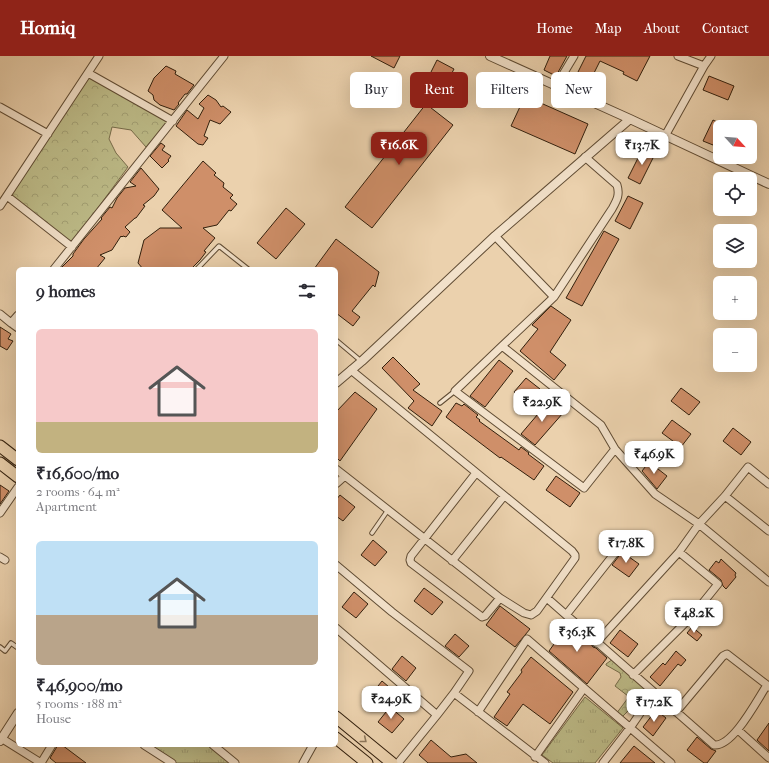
<!DOCTYPE html>
<html lang="en">
<head>
<meta charset="utf-8">
<style>
  :root { --surface:#fff; --page:#f7f7f7; --text:#2b2b33; --muted:#7c7c81; --accent:#8f2418 }
  body { margin:0; font-family:"IM FELL French Canon",serif; background:var(--page); color:var(--text); height:100vh; display:flex; flex-direction:column; font-size:15px; white-space:nowrap }
  * { box-sizing:border-box; margin:0 }
  p { font-size:13px; color:var(--muted) }
  .icon { flex:none; width:22px; height:22px; fill:none; stroke:currentColor; stroke-width:2; stroke-linecap:round; stroke-linejoin:round }
  .map { position:relative; flex:1; overflow:hidden }
  .sheet { position:absolute; left:16px; top:211px; width:322px; height:480px; display:flex; flex-direction:column; background:var(--surface); border-radius:6px; box-shadow:0 4px 16px #0002 }
  .sheet>* { flex:none }
  .hud { position:absolute; left:350px; top:16px; width:359px; height:36px; display:flex; gap:8px }
  .needle { width:26px; rotate:116deg }
  .controls { position:absolute; left:713px; top:64px; display:grid; gap:8px }
  .controls a { display:grid; place-items:center; width:44px; height:44px; border-radius:6px; background:var(--surface); box-shadow:0 4px 16px #0002; font-size:20px }
  .price { position:absolute; translate:-50% -34px; padding:0 9px; border-radius:8px; background:#fff; color:#222; font-size:13px; line-height:26px; filter:drop-shadow(0 1px 2px #0008) }
  .price::after { content:''; position:absolute; left:50%; top:24px; width:12px; height:9px; margin-left:-6px; background:inherit; clip-path:polygon(0 0,100% 0,50% 100%) }
  .price.current { background:var(--accent); color:#fff }
  ul { padding:0; list-style:none }
  li { display:grid; align-content:center; gap:8px; height:212px; padding:0 20px }
  li span { display:grid; place-items:center; height:124px; border-radius:6px; color:#555 }
  li>.icon { margin-inline-start:auto }
  span .icon { width:72px; height:72px; fill:#fffc; stroke-width:1 }
  li b { font-size:17px }
  h2 { display:flex; justify-content:space-between; align-items:center; height:48px; padding:0 20px; font-size:17px }
  .tag { padding:0 14px; border-radius:6px; background:var(--surface); box-shadow:0 4px 16px #0002; font-size:14px; line-height:36px }
  .tag.current { background:var(--accent); color:#fff }
  header { display:flex; align-items:center; gap:24px; box-sizing:border-box; height:56px; padding:0 20px; background:var(--accent); color:#fff }
  header strong { font-size:19px }
  nav { display:flex; gap:22px; margin-inline-start:auto; font-size:14px }
  .map>svg:first-child { display:block }
  .grass { fill:url(#grass-tufts); stroke:#776c4a }
  .forest { fill:url(#forest-crowns); stroke:#776c4a }
  .building { fill:#cf8f69; stroke:#321f0c }
  .lines { fill:none; stroke-linecap:round; stroke-linejoin:round }
  .service-casing { stroke:#604c34; stroke-width:5.5 }
  .minor-casing { stroke:#604c34; stroke-width:9 }
  .tertiary-casing { stroke:#604c34; stroke-width:10 }
  .primary-casing { stroke:#321f0c; stroke-width:13 }
  .service { stroke:#f2e1ca; stroke-width:3.5 }
  .minor { stroke:#f2e1ca; stroke-width:7 }
  .tertiary { stroke:#f2e1ca; stroke-width:8 }
  .primary { stroke:#ebd1ad; stroke-width:11 }
  .oneway { stroke:#8e785c }
</style>
</head>
<body>
<header>
<strong>Homiq</strong>
<nav><a>Home</a><a>Map</a><a>About</a><a>Contact</a></nav>
</header>
<div class="map">
<svg width="769" height="707" viewBox="0 0 769 707">
  <defs>
    <pattern id="grass-tufts" width="24" height="20" patternUnits="userSpaceOnUse"><rect width="24" height="20" fill="#bcba87"/><path d="M3 7l-1-3M5 7V3M7 7l1-3M15 17l-1-3M17 17v-4M19 17l1-3" fill="none" stroke="#a29f73"/></pattern>
    <pattern id="forest-crowns" width="20" height="18" patternUnits="userSpaceOnUse"><rect width="20" height="18" fill="#bcba87"/><path d="M2 6a3 3 0 1 1 6 0M12 15a3 3 0 1 1 6 0" fill="none" stroke="#a29f73"/></pattern>
  </defs>
  <rect width="100%" height="100%" fill="#ebd1ad"/>
  <filter id="stains"><feTurbulence type="fractalNoise" baseFrequency=".005" numOctaves="4"/><feColorMatrix values="0 0 0 0 .2 0 0 0 0 .09 0 0 0 0 .02 0 0 0 .5 -.17"/></filter>
  <radialGradient id="worn" r=".72"><stop offset=".6" stop-color="#630" stop-opacity="0"/><stop offset="1" stop-color="#630" stop-opacity=".3"/></radialGradient>
  <!-- grass -->
  <path class="grass" d="M585,641L623,672L595,707H553L542,699Z
    M148,689H209L231,707H176Z"/>
  <!-- forest -->
  <path class="forest" d="M91,18L169,65L146,91L131,74L112,71L109,83L116,97L128,111L72,187L11,140Z
    M613,603L651,637L648,642L641,640L640,641L632,651L622,661L616,658L628,642V640L615,630L621,621L620,617L606,609V608Z"/>
  <!-- building -->
  <path class="building" d="M371,0H400L394,12Z
    M550,0H567L556,20L544,14Z
    M586,0H650L637,25L623,18L624,16L600,5L587,31L574,24Z
    M437,4L454,13L443,34L426,26Z
    M166,10L176,15L175,18L194,29L187,38H185L178,47L179,48L174,54L160,49L154,44L153,39L148,35L154,22Z
    M709,20L734,30L728,44L703,34Z
    M208,39L216,44L221,51L223,50L231,56L220,68L210,64L204,80L208,82L203,89L198,88L176,70L187,54L198,63L204,52L199,48Z
    M525,40L588,68L575,98L511,70Z
    M426,48L453,69L372,172L345,151Z
    M713,64L723,69L722,71H720V75L713,89L703,85Z
    M161,87L165,90L162,94L171,100L168,104L169,105L162,112L150,100Z
    M643,92L655,98L640,128L628,122Z
    M203,105L216,117L214,119L224,127L223,131L233,139L230,142L237,148L231,155L229,154L217,169L203,172L215,182L204,195L206,196L200,204L191,213H143L138,207L144,184L160,172H182L162,154Z
    M141,112L159,133L154,140L143,149L145,150L136,162H135L125,171L130,176L126,181L123,180L122,181L121,180L112,194L100,199L105,202L96,213H60L73,200V198L84,183L102,163L101,162L110,151L112,152L117,142L125,132L136,130L130,126Z
    M628,140L643,147L630,173L615,165Z
    M286,152L305,168L276,203L257,187Z
    M604,175L619,183L582,250L566,242Z
    M336,183L379,216L375,231L373,229L352,255L360,261L353,270L336,257V213H314Z
    M551,250L571,264L550,296L566,309L554,324L520,295L538,273L532,269Z
    M0,271L11,278L8,283L13,285L7,294L0,290Z
    M393,301L420,328L413,334L442,355L432,370L408,352L414,345L382,312Z
    M499,304L513,315L485,351L470,340Z
    M526,322L540,333L528,348L514,336Z
    M681,332L700,346L689,359L671,345Z
    M355,336L377,353L340,405L336,401V356Z
    M549,345L563,357L535,389L521,378Z
    M456,347L462,350L464,348L478,359L476,361L480,364L479,365L519,394L521,391L529,397L528,398L544,410L534,424L501,401L500,402L446,361Z
    M672,364L691,378L681,391L662,377Z
    M733,372L751,386L741,399L723,385Z
    M649,406L667,420L657,433L642,415Z
    M556,420L580,437L570,451L546,434Z
    M0,429L9,435L0,448Z
    M340,439L355,451L343,465L336,460V444Z
    M373,484L387,496L375,510L361,499Z
    M622,496L639,508L629,521L612,509Z
    M721,503L736,517L735,519L736,521L726,533L723,530L721,524L709,514L716,505L719,507Z
    M424,532L443,546L432,559L414,545Z
    M354,536L368,548L356,562L342,551Z
    M500,550L530,573L515,591L486,569Z
    M567,566L591,588L593,591L596,592L607,602L587,628L549,595L559,581L557,579Z
    M692,571L702,579L697,585L687,577Z
    M620,574L638,588L628,601L610,587Z
    M455,578L469,590L459,601L445,590Z
    M676,595L686,604L681,610L678,608L660,630L650,621L663,607L665,609Z
    M402,600L416,612L406,625L392,613Z
    M531,601L573,636L550,668L523,648L507,670L494,661L510,638L507,636L522,616L521,614Z
    M382,625L396,637L384,652L370,640Z
    M390,651L404,663L392,677L378,666Z
    M656,654L666,662L653,680L643,671Z
    M769,667V695L757,684Z
    M697,681L711,693L716,695L707,707H704L687,694Z
    M431,684L451,701L466,698L477,707H428L419,699Z
    M58,689H62L86,707H56L50,702Z
    M634,690L655,707H620Z"/>
  <g class="lines">
    <!-- service casing -->
    <g class="service-casing">
      <path id="service" d="M197,213L219,190L248,213
        M336,284L361,305
        M440,347L455,335
        M372,477L388,454
        M0,591L5,595L11,587L18,592"/>
    </g>
    <!-- minor casing -->
    <g class="minor-casing">
      <path id="minor" d="M704,10L711,0
        M88,17L173,65
        M556,30L574,0
        M0,51L48,78
        M665,80L704,10L678,0
        M7,140L72,191
        M0,150L99,0
        M495,180L554,241L502,290
        M54,213L224,0
        M554,241L612,153C617,144 620,139 617,129L585,101
        M0,258L11,267L18,259
        M11,267L18,272
        M615,393L584,432L455,335L502,290L601,369L615,393L655,438L699,468L769,526
        M336,413L345,420
        M476,417L411,500L410,504L411,507L482,561L485,560L500,542
        M336,428L345,420L500,542L524,557L531,559L537,555L575,502V499L572,495L351,314
        M725,440L769,475
        M0,457L18,431
        M0,501L5,504
        M452,505L504,440
        M336,509L392,556L469,615L454,637
        M548,543L714,689C733,691 757,644 767,629L769,631
        M566,559L626,483
        M336,572L437,659L454,637L545,707
        M596,587L679,496L699,468L725,440L748,411L769,428
        M633,619L693,559L718,528L679,496
        M478,656L527,583L671,707
        M676,656L723,600L727,598L767,629
        M738,674L769,702
        M1,682L41,707
        M144,689L172,707
        M213,689L235,707
        M535,701L584,632
        M41,707L52,689
        M303,707L313,689
        M398,707L437,659
        M603,707L630,672L654,637"/>
    </g>
    <!-- tertiary casing -->
    <g class="tertiary-casing">
      <path id="tertiary" d="M490,0L630,63L769,128
        M336,327L362,305L495,180L630,63
        M0,685L18,657"/>
    </g>
    <!-- primary casing -->
    <g class="primary-casing">
      <path id="primary" d="M0,390L18,404
        M0,407L18,421
        M336,661L392,707
        M336,682L367,707"/>
    </g>
    <!-- service -->
    <use href="#service" class="service"/>
    <!-- minor -->
    <use href="#minor" class="minor"/>
    <!-- tertiary -->
    <use href="#tertiary" class="tertiary"/>
    <!-- primary -->
    <use href="#primary" class="primary"/>
  </g>
  <!-- one-way arrows -->
  <defs><path id="oneway-chevron" d="M-2-3.5L2.5 0L-2 3.5" fill="none" stroke-width="1.6" stroke-linecap="round" stroke-linejoin="round"/></defs>
  <use class="oneway" href="#oneway-chevron" transform="translate(364 684) rotate(39)"/>
  <rect width="100%" height="100%" filter="url(#stains)"/>
  <rect width="100%" height="100%" fill="url(#worn)"/>
</svg>
<div class="controls">
<a><svg class="needle" viewBox="-14 -14 28 28"><path d="M0-13l5 13h-10z" fill="#e53935"/><path d="M0 13l5-13h-10z" fill="#7c7c81"/></svg></a>
<a><svg class="icon" aria-label="locate" viewBox="0 0 24 24"><circle cx="12" cy="12" r="6"/><path d="M12 2v4M12 18v4M2 12h4M18 12h4"/></svg></a>
<a><svg class="icon" aria-label="layers" viewBox="0 0 24 24"><path d="M12 4l9 5-9 5-9-5zM3 14l9 5 9-5"/></svg></a>
<a>+</a>
<a>−</a>
</div>
<b class="price current" style="left:399px;top:110px">₹16.6K</b>
<b class="price" style="left:642px;top:110px">₹13.7K</b>
<b class="price" style="left:542px;top:367px">₹22.9K</b>
<b class="price" style="left:654px;top:419px">₹46.9K</b>
<b class="price" style="left:626px;top:508px">₹17.8K</b>
<b class="price" style="left:694px;top:578px">₹48.2K</b>
<b class="price" style="left:577px;top:597px">₹36.3K</b>
<b class="price" style="left:391px;top:664px">₹24.9K</b>
<b class="price" style="left:654px;top:667px">₹17.2K</b>
<div class="hud">
<a class="tag">Buy</a>
<a class="tag current">Rent</a>
<a class="tag">Filters</a>
<a class="tag">New</a>
</div>
<section class="sheet">
<h2>9 homes<svg class="icon" aria-label="filters" viewBox="0 0 24 24"><path d="M4 7h16M4 17h16"/><circle cx="9" cy="7" r="2"/><circle cx="15" cy="17" r="2"/></svg></h2>
<ul>
<li><span style="background:linear-gradient(#f6c9c9 75%,#c2b280 0)"><svg class="icon" aria-label="home" viewBox="0 0 24 24"><path d="M3 11l9-7 9 7M6 9v11h12V9"/></svg></span><div><b>₹16,600/mo</b><p>2 rooms · 64 m²</p><p>Apartment</p></div></li>
<li><span style="background:linear-gradient(#bfe0f5 60%,#b9a48a 0)"><svg class="icon" aria-label="home" viewBox="0 0 24 24"><path d="M3 11l9-7 9 7M6 9v11h12V9"/></svg></span><div><b>₹46,900/mo</b><p>5 rooms · 188 m²</p><p>House</p></div></li>
</ul>
</section>
</div>
</body>
</html>
